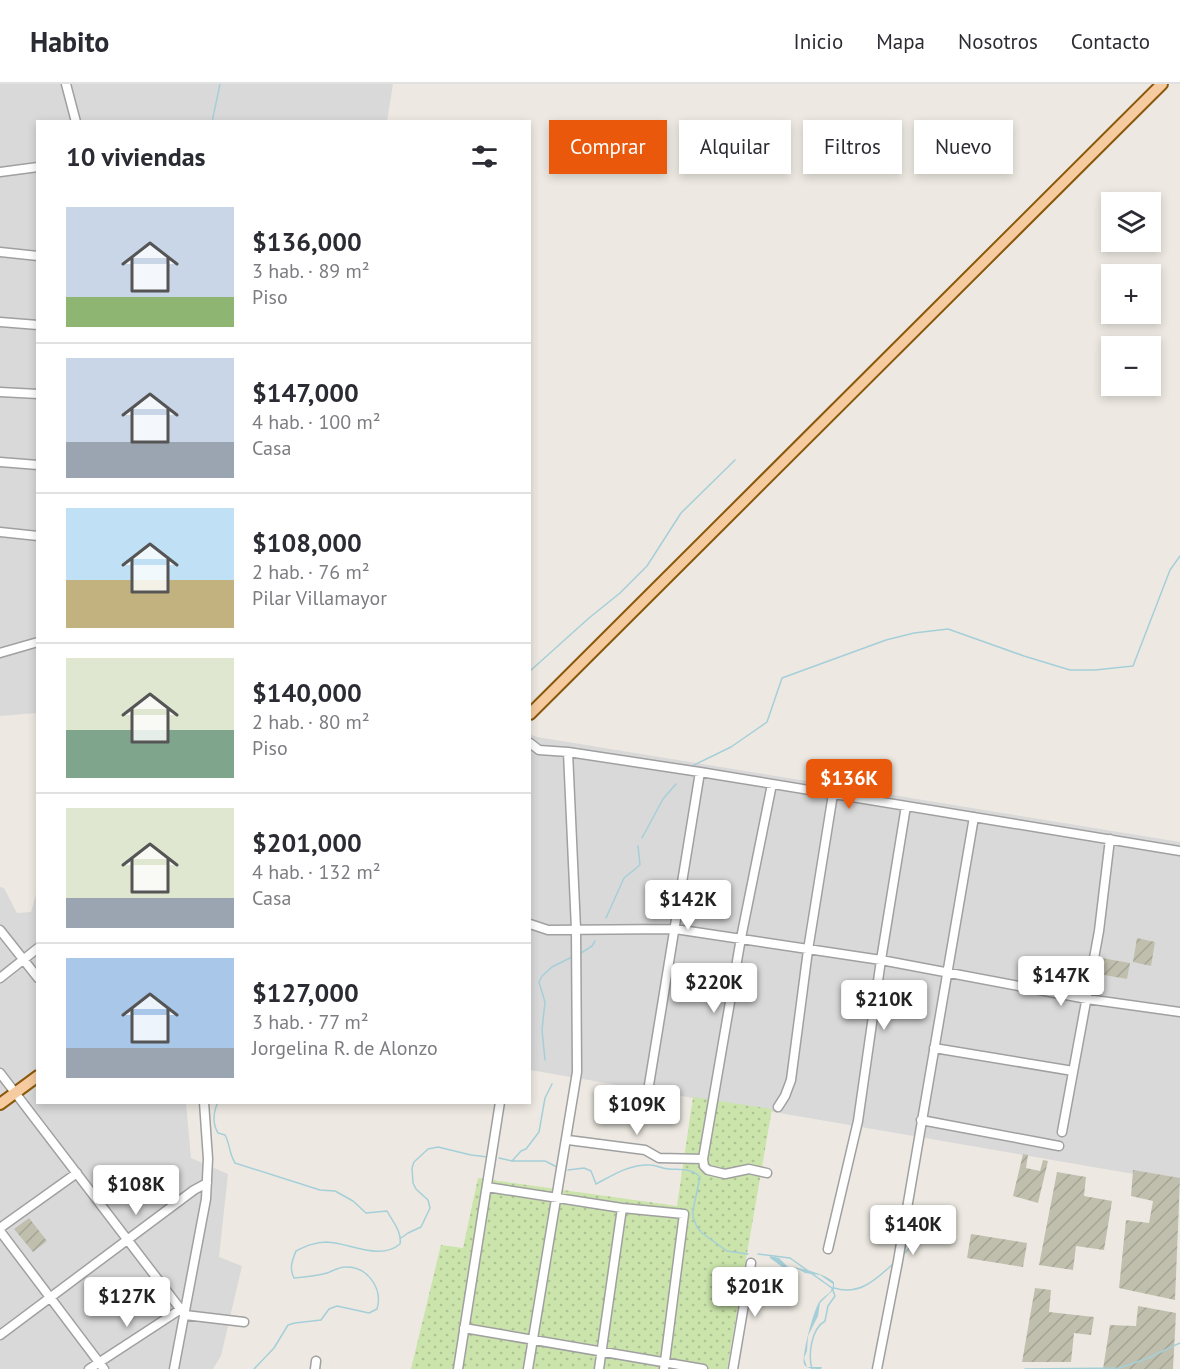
<!DOCTYPE html>
<html lang="es">
<head>
<meta charset="utf-8">
<style>
  :root { --surface:#fff; --page:#f7f7f7; --text:#2b2b33; --muted:#7c7c81; --line:#e1e1e2; --accent:#ea580c }
  body { margin:0; font-family:"PT Sans",sans-serif; background:var(--page); color:var(--text); height:100vh; display:flex; flex-direction:column; font-size:22px; white-space:nowrap }
  * { box-sizing:border-box; margin:0 }
  p { font-size:20px; color:var(--muted) }
  .icon { flex:none; width:33px; height:33px; fill:none; stroke:currentColor; stroke-width:2; stroke-linecap:round; stroke-linejoin:round }
  .map { position:relative; flex:1; overflow:hidden }
  .side { position:absolute; left:36px; top:36px; width:495px; height:984px; display:flex; flex-direction:column; background:var(--surface); border-radius:0px; box-shadow:0 3px 9px #0003 }
  .side>* { flex:none }
  .guide { position:absolute; left:549px; top:36px; width:540px; height:54px; display:flex; gap:12px }
  .fabs { position:absolute; left:1101px; top:108px; display:grid; gap:12px }
  .fabs a { display:grid; place-items:center; width:60px; height:60px; border-radius:0px; background:var(--surface); box-shadow:0 3px 9px #0003; font-size:30px }
  .price { position:absolute; translate:-50% -51px; padding:0 14px; border-radius:6px; background:#fff; color:#222; font-size:20px; line-height:39px; filter:drop-shadow(0 2px 3px #0008) }
  .price::after { content:''; position:absolute; left:50%; top:36px; width:18px; height:14px; margin-left:-9px; background:inherit; clip-path:polygon(0 0,100% 0,50% 100%) }
  .price.on { background:var(--accent); color:#fff }
  ul { padding:0; list-style:none }
  li { display:flex; align-items:center; gap:18px; height:150px; padding:0 30px }
  li+li { border-top:2px solid var(--line) }
  li span { display:grid; place-items:center; flex:none; width:168px; height:120px; border-radius:0px; color:#555 }
  li>.icon { margin-inline-start:auto }
  span .icon { width:72px; height:72px; fill:#fffc; stroke-width:1 }
  li b { font-size:26px }
  h2 { display:flex; justify-content:space-between; align-items:center; height:72px; padding:0 30px; font-size:26px }
  .chip { padding:0 21px; border-radius:0px; background:var(--surface); box-shadow:0 3px 9px #0003; font-size:21px; line-height:54px }
  .chip.on { background:var(--accent); color:#fff }
  header { display:flex; align-items:center; gap:36px; box-sizing:border-box; height:84px; padding:0 30px; background:var(--surface); border-bottom:2px solid var(--line) }
  header strong { font-size:28px }
  nav { display:flex; gap:33px; margin-inline-start:auto; font-size:21px }
  .map>svg:first-child { display:block }
  .residential { fill:#dad9d9 }
  .construction { fill:url(#construction-furrows) }
  .grass { fill:url(#grass-dots) }
  .water { fill:#a5cfd8 }
  .lines { fill:none; stroke-linecap:round; stroke-linejoin:round }
  .stream { stroke:#a5cfd8; stroke-width:1.5 }
  .minor-casing { stroke:#a0a0a0; stroke-width:11 }
  .major-casing { stroke:#8a580a; stroke-width:14 }
  .minor { stroke:#fff; stroke-width:8 }
  .major { stroke:#f5cb9f; stroke-width:10 }
</style>
</head>
<body>
<header>
<strong>Habito</strong>
<nav><a>Inicio</a><a>Mapa</a><a>Nosotros</a><a>Contacto</a></nav>
</header>
<div class="map">
<svg width="1180" height="1285" viewBox="0 0 1180 1285">
  <defs>
    <pattern id="construction-furrows" width="10" height="10" patternUnits="userSpaceOnUse" patternTransform="scale(1.5)"><rect width="10" height="10" fill="#c0bfae"/><path d="M-1 1l2-2M0 10L10 0M9 11l2-2" fill="none" stroke="#a4a495"/></pattern>
    <pattern id="grass-dots" width="8" height="8" patternUnits="userSpaceOnUse" patternTransform="scale(1.5)"><rect width="8" height="8" fill="#cae4ab"/><path d="M2 2h.1M6 6h.1" fill="none" stroke="#adc393" stroke-width="1.8" stroke-linecap="round"/></pattern>
  </defs>
  <rect width="100%" height="100%" fill="#ede9e2"/>
  <!-- residential -->
  <path class="residential" d="M0,0H393L387,37L38,38L37,629L0,632Z
    M530,650L537,653L1180,758V1098L530,986Z
    M0,803L4,804L17,829L31,828L37,807L38,1018L186,1019L191,1074L228,1090L219,1173L242,1182L221,1272L213,1285H0Z"/>
  <!-- construction -->
  <path class="construction" d="M1137,854L1155,858L1151,882L1133,878Z
    M1096,873L1130,879L1127,895L1093,889Z
    M1023,1070L1028,1071L1026,1084L1040,1087L1043,1076L1048,1077L1038,1119L1013,1112Z
    M1133,1086L1180,1094L1175,1216L1119,1204L1126,1136L1149,1139L1153,1117L1131,1112Z
    M1057,1088L1086,1093L1084,1112L1112,1117L1104,1166L1076,1162L1073,1186L1039,1181Z
    M29,1134L47,1157L33,1168L14,1145Z
    M971,1150L1027,1159L1023,1183L967,1174Z
    M1035,1204L1051,1206L1049,1228L1094,1233L1091,1251L1074,1249L1071,1278H1022Z
    M1138,1222L1176,1229L1173,1285H1103L1110,1241L1136,1242Z"/>
  <!-- grass -->
  <path class="grass" d="M693,1013L772,1025L727,1285H411L441,1161L463,1164L478,1094L677,1122Z"/>
  <!-- water -->
  <path class="water" d="M770,1172L779,1174L788,1183C800,1183 825,1190 834,1198V1205L820,1219L818,1232L808,1252L807,1267L804,1274L807,1283H822L821,1285C816,1285 806,1285 804,1280C801,1274 814,1223 820,1217C825,1211 833,1209 833,1200L820,1191L805,1189L798,1185H785L770,1174Z"/>
  <g class="lines">
    <!-- stream -->
    <path class="stream" d="M212,38L220,0
      M530,587L589,534L620,509L647,482L681,429L735,376
      M694,681L731,663L767,638L782,594L886,556L914,549L948,545L1024,572L1070,586H1095L1133,582L1170,486L1180,472
      M642,754L663,715L676,700
      M606,834L624,794L640,781L638,762
      M581,869L592,862L595,857
      M545,976L542,946L545,918L539,898L542,892L552,883L572,873
      M218,1018C213,1029 212,1039 218,1049L225,1051C230,1060 229,1069 235,1079L320,1106L335,1107L353,1117L366,1129L387,1127C393,1138 402,1148 400,1160C380,1177 350,1159 327,1158C315,1158 306,1162 296,1167C292,1177 289,1184 294,1194C305,1193 316,1192 327,1189C333,1187 339,1183 345,1183C368,1182 383,1205 377,1225L369,1229L337,1222L329,1225L321,1236L295,1239L288,1241L274,1264L254,1285
      M250,1018H255
      M499,1074L512,1077H545L557,1083
      M512,1077L521,1067L526,1065L539,1048L545,1014L552,1000
      M568,1086L584,1084L591,1087L596,1100C613,1091 630,1080 650,1081C657,1081 662,1085 669,1085C679,1086 693,1084 700,1093L693,1126V1133L697,1143L702,1149L727,1167L748,1170
      M401,1154L408,1149L421,1143L430,1124L428,1116L416,1105L413,1099L412,1084L414,1078L428,1065L438,1063L471,1071L488,1073
      M758,1170L790,1174L832,1204L835,1212L828,1222L825,1237C811,1245 808,1271 812,1285
      M904,1170L925,1147L956,1126
      M834,1204C860,1212 876,1195 893,1180
      M1025,1285L1119,1284L1146,1275L1180,1259"/>
    <!-- minor casing -->
    <g class="minor-casing">
      <path id="minor" d="M66,0L76,38
        M0,88L38,83
        M0,168L38,172
        M0,238L38,241
        M0,308L38,310
        M0,378L38,381
        M0,448L38,452
        M0,569L38,558
        M530,659L539,666L568,668L700,688L1180,767
        M530,840L548,846L675,845L881,876L1087,915L1180,928
        M0,846L38,894
        M0,894L38,864
        M934,964L1073,987
        M0,989L185,1231
        M649,1001L700,688
        M778,1023L785,1012L791,996L808,866L833,710
        M921,1036L1059,1062
        M1062,1048L1099,847L1110,755
        M568,1056L645,1066L659,1074L703,1075
        M767,1089L749,1085L725,1090L708,1086L704,1082L703,1075L741,854L772,700
        M487,1103L622,1124L684,1130L664,1285
        M0,1144L77,1089
        M0,1147L104,1285
        M828,1165L858,1037L881,876L906,722
        M185,1231L244,1238
        M464,1244L703,1285
        M0,1251L194,1106L207,1099
        M89,1285L181,1225
        M174,1285L206,1115L208,1075L204,1018
        M315,1285L316,1277
        M458,1285L500,1018
        M528,1285L577,988L576,845L568,668
        M599,1285L622,1124
        M733,1285L751,1179
        M877,1285L898,1177L974,733"/>
    </g>
    <!-- major casing -->
    <g class="major-casing">
      <path id="major" d="M530,630L1162,0
        M0,1020L38,992"/>
    </g>
    <!-- minor -->
    <use href="#minor" class="minor"/>
    <!-- major -->
    <use href="#major" class="major"/>
  </g>
</svg>
<div class="fabs">
<a><svg class="icon" aria-label="layers" viewBox="0 0 24 24"><path d="M12 4l9 5-9 5-9-5zM3 14l9 5 9-5"/></svg></a>
<a>+</a>
<a>−</a>
</div>
<b class="price on" style="left:849px;top:726px">$136K</b>
<b class="price" style="left:688px;top:847px">$142K</b>
<b class="price" style="left:1061px;top:923px">$147K</b>
<b class="price" style="left:714px;top:930px">$220K</b>
<b class="price" style="left:884px;top:947px">$210K</b>
<b class="price" style="left:637px;top:1052px">$109K</b>
<b class="price" style="left:136px;top:1132px">$108K</b>
<b class="price" style="left:913px;top:1172px">$140K</b>
<b class="price" style="left:755px;top:1234px">$201K</b>
<b class="price" style="left:127px;top:1244px">$127K</b>
<div class="guide">
<a class="chip on">Comprar</a>
<a class="chip">Alquilar</a>
<a class="chip">Filtros</a>
<a class="chip">Nuevo</a>
</div>
<section class="side">
<h2>10 viviendas<svg class="icon" aria-label="filters" viewBox="0 0 24 24"><path d="M4 7h16M4 17h16"/><circle cx="9" cy="7" r="2"/><circle cx="15" cy="17" r="2"/></svg></h2>
<ul>
<li><span style="background:linear-gradient(#c9d6e8 75%,#8fb573 0)"><svg class="icon" aria-label="home" viewBox="0 0 24 24"><path d="M3 11l9-7 9 7M6 9v11h12V9"/></svg></span><div><b>$136,000</b><p>3 hab. · 89 m²</p><p>Piso</p></div></li>
<li><span style="background:linear-gradient(#c9d6e8 70%,#9aa5b1 0)"><svg class="icon" aria-label="home" viewBox="0 0 24 24"><path d="M3 11l9-7 9 7M6 9v11h12V9"/></svg></span><div><b>$147,000</b><p>4 hab. · 100 m²</p><p>Casa</p></div></li>
<li><span style="background:linear-gradient(#bfe0f5 60%,#c2b280 0)"><svg class="icon" aria-label="home" viewBox="0 0 24 24"><path d="M3 11l9-7 9 7M6 9v11h12V9"/></svg></span><div><b>$108,000</b><p>2 hab. · 76 m²</p><p>Pilar Villamayor</p></div></li>
<li><span style="background:linear-gradient(#dfe7d0 60%,#7fa58c 0)"><svg class="icon" aria-label="home" viewBox="0 0 24 24"><path d="M3 11l9-7 9 7M6 9v11h12V9"/></svg></span><div><b>$140,000</b><p>2 hab. · 80 m²</p><p>Piso</p></div></li>
<li><span style="background:linear-gradient(#dfe7d0 75%,#9aa5b1 0)"><svg class="icon" aria-label="home" viewBox="0 0 24 24"><path d="M3 11l9-7 9 7M6 9v11h12V9"/></svg></span><div><b>$201,000</b><p>4 hab. · 132 m²</p><p>Casa</p></div></li>
<li><span style="background:linear-gradient(#a9c7e8 75%,#9aa5b1 0)"><svg class="icon" aria-label="home" viewBox="0 0 24 24"><path d="M3 11l9-7 9 7M6 9v11h12V9"/></svg></span><div><b>$127,000</b><p>3 hab. · 77 m²</p><p>Jorgelina R. de Alonzo</p></div></li>
</ul>
</section>
</div>
</body>
</html>
